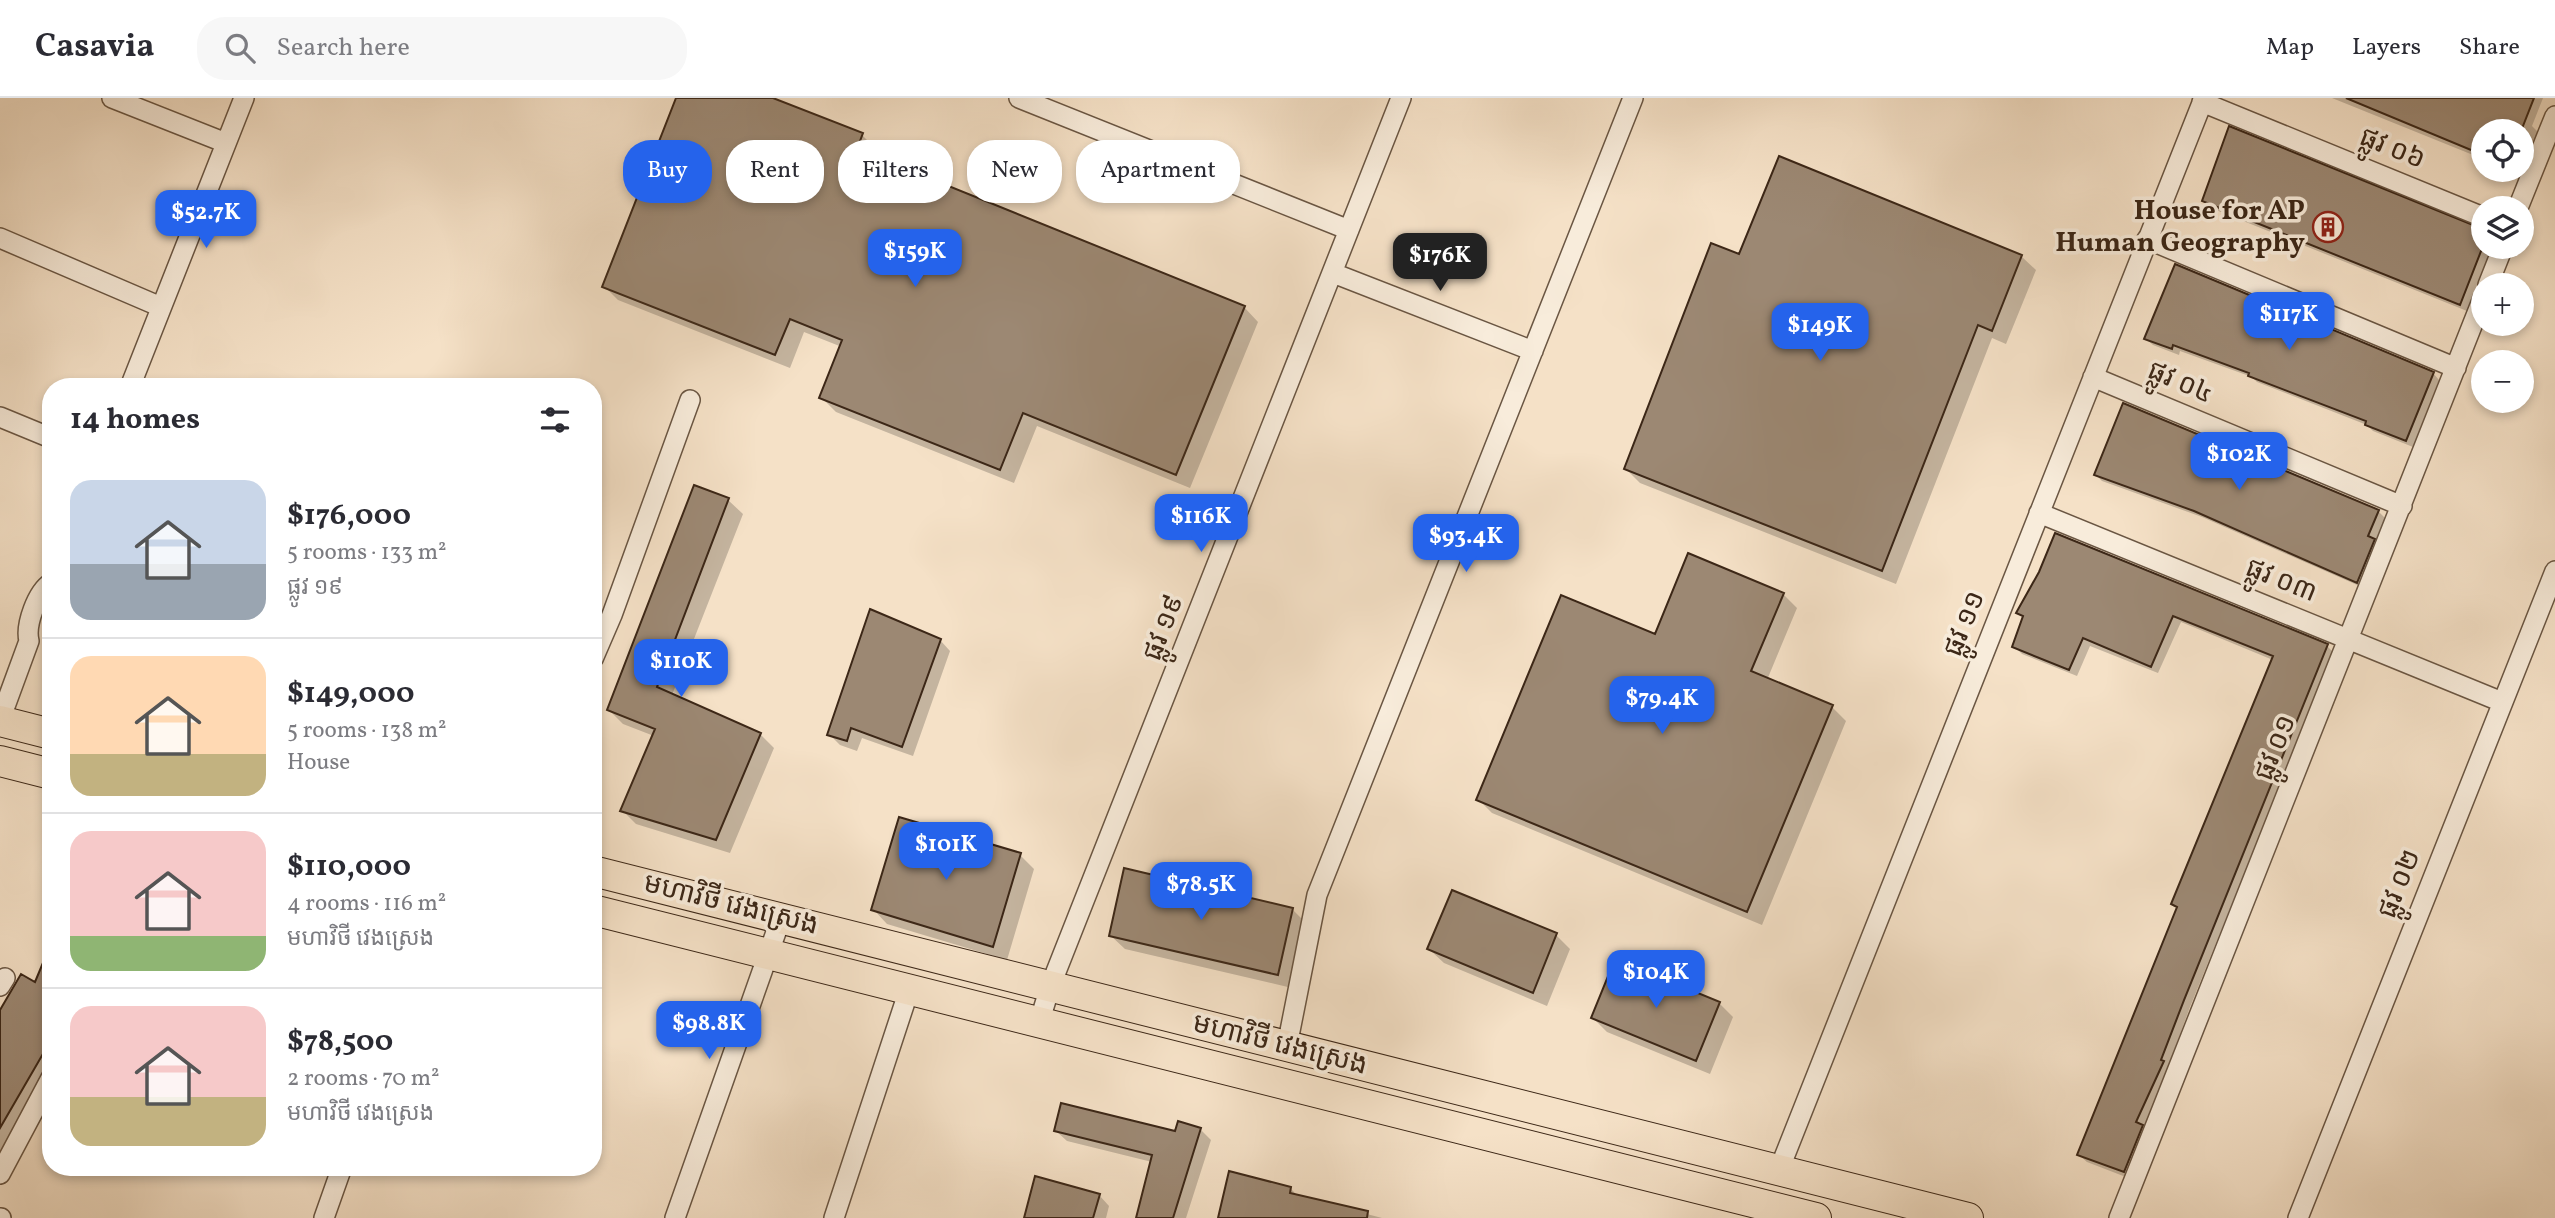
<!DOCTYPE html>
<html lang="en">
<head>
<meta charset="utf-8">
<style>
  :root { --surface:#fff; --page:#f7f7f7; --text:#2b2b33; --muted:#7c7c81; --line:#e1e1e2; --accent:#2563eb }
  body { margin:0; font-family:Vollkorn,"Noto Sans Khmer",serif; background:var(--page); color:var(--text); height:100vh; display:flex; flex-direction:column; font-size:26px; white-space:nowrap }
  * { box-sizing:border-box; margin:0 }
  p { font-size:23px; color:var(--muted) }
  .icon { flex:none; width:38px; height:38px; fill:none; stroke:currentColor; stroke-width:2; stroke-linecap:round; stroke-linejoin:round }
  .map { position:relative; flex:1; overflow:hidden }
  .sheet { position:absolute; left:42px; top:280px; width:560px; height:798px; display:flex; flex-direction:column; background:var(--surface); border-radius:28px; box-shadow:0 4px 10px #0003 }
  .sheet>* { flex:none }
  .hud { position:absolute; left:623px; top:42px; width:665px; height:63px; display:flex; gap:14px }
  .tools { position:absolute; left:2471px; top:21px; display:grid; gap:14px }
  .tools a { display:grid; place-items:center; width:63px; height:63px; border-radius:50%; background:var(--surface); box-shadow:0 4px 10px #0003; font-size:35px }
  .price { position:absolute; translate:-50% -60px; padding:0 16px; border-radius:14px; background:var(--accent); color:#fff; font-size:23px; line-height:46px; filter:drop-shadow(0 2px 4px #0008) }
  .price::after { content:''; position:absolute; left:50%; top:42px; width:21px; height:16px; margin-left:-10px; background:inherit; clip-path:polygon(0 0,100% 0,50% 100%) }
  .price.current { background:#222; color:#fff }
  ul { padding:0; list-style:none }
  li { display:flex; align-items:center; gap:21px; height:175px; padding:0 28px }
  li+li { border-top:2px solid var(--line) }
  li span { display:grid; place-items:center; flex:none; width:196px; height:140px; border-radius:21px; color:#555 }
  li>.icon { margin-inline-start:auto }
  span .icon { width:84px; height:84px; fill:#fffc; stroke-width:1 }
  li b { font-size:30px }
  h2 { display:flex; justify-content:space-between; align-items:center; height:84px; padding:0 28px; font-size:30px }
  .chip { padding:0 24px; border-radius:28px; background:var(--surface); box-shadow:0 4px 10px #0003; font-size:24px; line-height:63px }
  .chip.current { background:var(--accent); color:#fff }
  header { display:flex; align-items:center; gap:42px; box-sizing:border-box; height:98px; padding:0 35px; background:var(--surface); border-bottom:2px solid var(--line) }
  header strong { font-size:33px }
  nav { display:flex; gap:38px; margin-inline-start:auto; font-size:24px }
  .search { width:490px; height:63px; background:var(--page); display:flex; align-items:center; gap:18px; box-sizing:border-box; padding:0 24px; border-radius:28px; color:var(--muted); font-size:26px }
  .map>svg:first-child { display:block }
  .shadow { fill:#0003 }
  .building { fill:#9c8873; stroke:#3c2717; stroke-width:2 }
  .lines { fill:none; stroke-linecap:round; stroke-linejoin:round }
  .minor-casing { stroke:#6a5643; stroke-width:22 }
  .primary-casing { stroke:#3c2717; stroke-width:32 }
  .minor { stroke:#f8ecdb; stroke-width:19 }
  .primary { stroke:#f5e1c7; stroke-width:30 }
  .labels { text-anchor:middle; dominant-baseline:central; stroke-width:7; stroke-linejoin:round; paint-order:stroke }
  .street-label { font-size:28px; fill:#3c2717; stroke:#f8ecdb }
  .poi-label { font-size:28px; font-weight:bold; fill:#3c2717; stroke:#f8ecdb; text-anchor:end }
</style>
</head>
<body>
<header>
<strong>Casavia</strong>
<div class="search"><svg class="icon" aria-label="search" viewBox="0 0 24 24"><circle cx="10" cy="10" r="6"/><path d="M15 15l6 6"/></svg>Search here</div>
<nav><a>Map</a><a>Layers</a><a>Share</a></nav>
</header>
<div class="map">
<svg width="2555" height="1120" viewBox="0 0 2555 1120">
  <rect width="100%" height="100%" fill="#f5e1c7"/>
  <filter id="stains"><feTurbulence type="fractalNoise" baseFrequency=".00286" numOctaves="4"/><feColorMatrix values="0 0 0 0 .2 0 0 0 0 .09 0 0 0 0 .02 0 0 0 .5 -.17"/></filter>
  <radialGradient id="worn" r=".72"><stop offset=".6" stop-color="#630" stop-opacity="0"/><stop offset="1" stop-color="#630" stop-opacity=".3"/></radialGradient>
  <!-- shadow -->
  <path class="shadow" d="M678,0H768L862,37L876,51L873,59L1244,209L1258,224L1190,390L1037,328L1014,385L836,314L822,300L842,249L804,234L790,270L618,202L604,188Z
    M2332,0H2543L2532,28L2538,34L2521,75L2511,72H2522V33H2483V61Z
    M1780,61L2021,158L2036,172L2006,246L1992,240L1896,486L1640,385L1626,371L1740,158Z
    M2204,102L2483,131V149H2492L2467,213L2211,110Z
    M2146,241L2433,275L2439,282L2413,349L2373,333L2367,327L2257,284L2252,279L2180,253L2179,257L2153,247Z
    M2124,307L2378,413L2385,420L2375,444L2380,449L2364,490L2202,419L2102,383L2096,377Z
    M695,389L728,402L743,416L672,597L760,636L774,650L730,755L636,726L622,712L654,638L623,626L609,612Z
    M2041,475L2327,548L2334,555L2190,909L2168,969L2170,972L2144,1030L2149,1036L2131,1081L2087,1064L2079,1057L2178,811L2173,806L2273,562L2181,524L2158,575L2090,548L2077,578L2022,556L2014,548L2024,521L2018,515Z
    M1783,496L1797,510L1767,582L1832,609L1846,623L1762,827L1492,715L1478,701L1656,538Z
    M940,542L950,553L913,658L862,640L857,653L840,647L829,636Z
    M1020,757L1034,771L1007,862L887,826L873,811Z
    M1292,811L1307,826L1292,890L1125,851L1110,837Z
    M1556,837L1570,851L1547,908L1444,865L1429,851Z
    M51,852V974L0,1062V916L36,887Z
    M1719,905L1733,919L1710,976L1607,934L1593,920Z
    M1200,1031L1211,1042L1186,1120H1138L1152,1064L1067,1043L1056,1033L1176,1035Z
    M1290,1090L1298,1098L1382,1120H1220Z
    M1099,1097L1109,1108L1106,1120H1025Z"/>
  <!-- building -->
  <path class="building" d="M676,0H773L863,35L857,51L1245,208L1176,377L1023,315L1000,372L819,300L842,242L790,221L775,257L602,189Z
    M2346,0H2534L2521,33H2483V57Z
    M2229,28L2483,131V148L2460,207L2202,103Z
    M1779,58L2022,157L1992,233L1978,227L1882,473L1624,371L1711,145L1739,156Z
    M2175,166L2434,274L2406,343L2365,327L2366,323L2248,278L2249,275L2173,247L2172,251L2144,241Z
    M2123,305L2379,412L2368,438L2375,441L2357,485L2194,413L2094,377Z
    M694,387L729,400L657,589L761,635L716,742L620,713L655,631L607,612Z
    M2055,435L2328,546L2184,902L2161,962L2164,963L2136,1024L2143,1027L2124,1074L2077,1057L2177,809L2171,806L2273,558L2173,518L2151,569L2083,540L2069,572L2012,549L2023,518L2016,515L2039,474Z
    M1688,455L1784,495L1751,573L1833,607L1747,814L1476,702L1561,497L1655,536Z
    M870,511L941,541L902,649L851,630L847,643L827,637Z
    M899,719L1021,755L993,849L871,812Z
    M1124,770L1293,810L1278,877L1109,838Z
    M1452,792L1557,835L1533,895L1427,851Z
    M50,848L51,942L0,1030V912L21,876L35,884Z
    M1615,861L1720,904L1696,963L1591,920Z
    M1061,1005L1175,1033L1178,1023L1201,1030L1173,1120H1136L1152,1057L1054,1033Z
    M1229,1073L1291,1089L1290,1095L1368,1113L1367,1120H1218Z
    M1035,1078L1100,1096L1093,1120H1024Z"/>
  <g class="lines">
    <!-- minor casing -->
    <g class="minor-casing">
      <path id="minor" d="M112,0L226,45
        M1019,0L1349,132
        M2202,4L2483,119
        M2518,110L2555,18
        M0,140L161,209
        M2147,141L2456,270
        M1333,175L1533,253
        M2488,187L2503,149
        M2093,279L2402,408
        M130,289L244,0
        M0,319L51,340
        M2039,415L2502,604
        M593,561L612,517L690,302
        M0,622L29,543C25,527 37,494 51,485
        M0,888L5,880
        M1039,925L1050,889L1401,0
        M1287,948L1317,797L1633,0
        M1779,1072L2204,0
        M0,1076L51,980
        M0,1120H1
        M324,1120L342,1069
        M675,1120L781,820
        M834,1120L909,892
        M2119,1120L2483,200
        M2298,1120L2555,473"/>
    </g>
    <!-- primary casing -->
    <g class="primary-casing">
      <path id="primary" d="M0,623L51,636
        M0,663L51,676
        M593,773L1968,1120
        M593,812L1816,1120"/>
    </g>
    <!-- minor -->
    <use href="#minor" class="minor"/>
    <!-- primary -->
    <use href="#primary" class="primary"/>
  </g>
  <!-- icons -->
  <defs>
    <g id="building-ring" transform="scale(1.575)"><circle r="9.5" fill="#f8ecdb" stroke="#8f2418" stroke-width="1.5"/><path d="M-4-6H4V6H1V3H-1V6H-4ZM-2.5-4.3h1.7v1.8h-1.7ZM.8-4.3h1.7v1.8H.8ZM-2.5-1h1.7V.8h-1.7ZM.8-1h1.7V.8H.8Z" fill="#8f2418"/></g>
  </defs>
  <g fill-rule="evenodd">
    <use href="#building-ring" x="2328" y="129"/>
  </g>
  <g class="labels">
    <!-- street labels -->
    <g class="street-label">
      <text transform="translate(2392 51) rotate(22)">ផ្លូវ ០៦</text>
      <text transform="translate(2180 285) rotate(23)">ផ្លូវ ០៤</text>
      <text transform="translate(2281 483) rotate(22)">ផ្លូវ ០៣</text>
      <text transform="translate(1965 526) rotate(-68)">ផ្លូវ ១១</text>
      <text transform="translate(1164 530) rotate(-69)">ផ្លូវ ១៩</text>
      <text transform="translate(2276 650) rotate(-68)">ផ្លូវ ០១</text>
      <text transform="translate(2400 786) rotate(-68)">ផ្លូវ ០២</text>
      <text transform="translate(731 807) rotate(14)">មហាវិថី វេងស្រេង</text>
      <text transform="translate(1280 947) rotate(14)">មហាវិថី វេងស្រេង</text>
    </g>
    <!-- poi labels -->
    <g class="poi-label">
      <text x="2305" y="113">House for AP<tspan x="2305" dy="32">Human Geography</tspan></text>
    </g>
  </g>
  <rect width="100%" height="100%" filter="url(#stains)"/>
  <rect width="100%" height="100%" fill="url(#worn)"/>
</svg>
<div class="tools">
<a><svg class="icon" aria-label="locate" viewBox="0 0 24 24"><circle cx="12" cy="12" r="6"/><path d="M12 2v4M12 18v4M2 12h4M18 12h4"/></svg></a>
<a><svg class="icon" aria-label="layers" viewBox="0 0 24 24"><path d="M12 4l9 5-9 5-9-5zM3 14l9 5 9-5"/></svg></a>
<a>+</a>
<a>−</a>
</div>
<b class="price" style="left:206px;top:152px">$52.7K</b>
<b class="price" style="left:915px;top:191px">$159K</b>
<b class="price current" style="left:1440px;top:195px">$176K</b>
<b class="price" style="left:2289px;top:254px">$117K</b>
<b class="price" style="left:1820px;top:265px">$149K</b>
<b class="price" style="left:2239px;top:394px">$102K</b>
<b class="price" style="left:1201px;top:456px">$116K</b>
<b class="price" style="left:1466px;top:476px">$93.4K</b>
<b class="price" style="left:681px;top:601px">$110K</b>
<b class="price" style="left:1662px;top:638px">$79.4K</b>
<b class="price" style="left:946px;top:784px">$101K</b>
<b class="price" style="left:1201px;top:824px">$78.5K</b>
<b class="price" style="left:1656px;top:912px">$104K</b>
<b class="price" style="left:709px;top:963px">$98.8K</b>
<div class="hud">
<a class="chip current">Buy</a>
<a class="chip">Rent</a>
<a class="chip">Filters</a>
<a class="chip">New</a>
<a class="chip">Apartment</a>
</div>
<section class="sheet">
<h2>14 homes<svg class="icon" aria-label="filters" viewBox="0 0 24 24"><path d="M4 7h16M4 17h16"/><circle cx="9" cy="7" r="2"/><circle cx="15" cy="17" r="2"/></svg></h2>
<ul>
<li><span style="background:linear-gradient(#c9d6e8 60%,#9aa5b1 0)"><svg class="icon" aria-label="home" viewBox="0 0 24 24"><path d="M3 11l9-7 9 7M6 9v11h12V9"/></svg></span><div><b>$176,000</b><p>5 rooms · 133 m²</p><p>ផ្លូវ ១៩</p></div></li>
<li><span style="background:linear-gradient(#ffd9b3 70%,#c2b280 0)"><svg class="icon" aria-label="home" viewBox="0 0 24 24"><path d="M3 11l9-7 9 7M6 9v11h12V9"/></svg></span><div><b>$149,000</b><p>5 rooms · 138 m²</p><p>House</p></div></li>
<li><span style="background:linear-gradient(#f6c9c9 75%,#8fb573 0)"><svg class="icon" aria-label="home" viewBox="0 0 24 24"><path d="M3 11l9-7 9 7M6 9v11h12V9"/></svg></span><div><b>$110,000</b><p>4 rooms · 116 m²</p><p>មហាវិថី វេងស្រេង</p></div></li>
<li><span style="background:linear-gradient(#f6c9c9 65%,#c2b280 0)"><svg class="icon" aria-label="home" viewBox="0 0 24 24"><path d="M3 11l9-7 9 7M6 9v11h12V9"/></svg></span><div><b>$78,500</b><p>2 rooms · 70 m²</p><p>មហាវិថី វេងស្រេង</p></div></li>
</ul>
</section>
</div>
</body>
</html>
